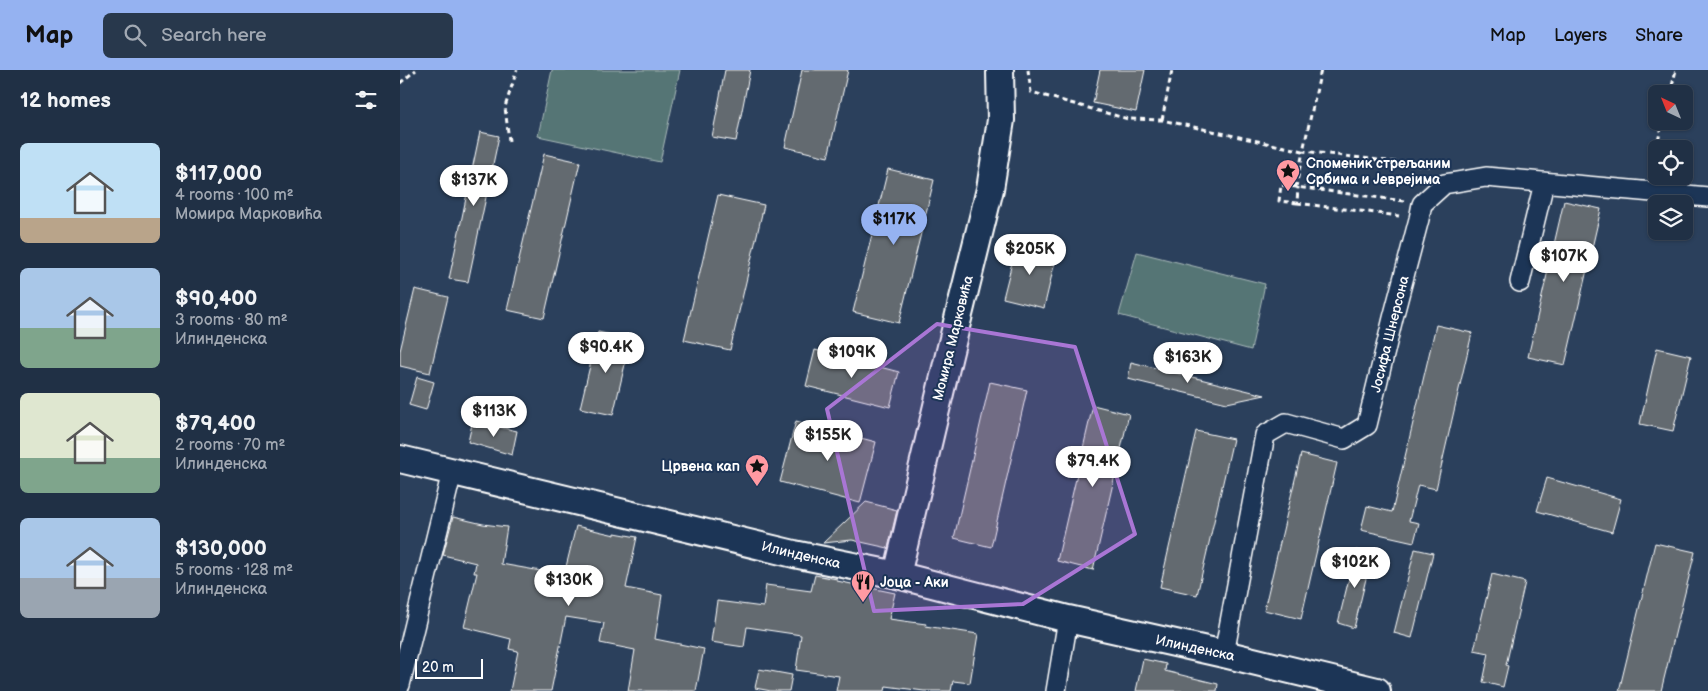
<!DOCTYPE html>
<html lang="en">
<head>
<meta charset="utf-8">
<style>
  :root { --surface:#203045; --page:#28384c; --text:#f1f3f6; --muted:#a2a9b3; --line:#3d4b5e; --accent:#95b2f1 }
  body { margin:0; font-family:"Balsamiq Sans",sans-serif; background:var(--page); color:var(--text); height:100vh; display:flex; flex-direction:column; font-size:19px; white-space:nowrap }
  * { box-sizing:border-box; margin:0 }
  p { font-size:16px; color:var(--muted) }
  .icon { flex:none; width:28px; height:28px; fill:none; stroke:currentColor; stroke-width:2; stroke-linecap:round; stroke-linejoin:round }
  .map { position:relative; flex:1; overflow:hidden }
  .side { display:flex; flex-direction:column; background:var(--surface); width:400px }
  .side>* { flex:none }
  .needle { width:32px; rotate:317deg }
  .controls { position:absolute; left:1248px; top:15px; display:grid; gap:10px }
  .controls a { display:grid; place-items:center; width:45px; height:45px; border-radius:8px; background:var(--surface); box-shadow:0 1px 4px #0004,0 0 0 1px var(--line); font-size:25px }
  .scale { position:absolute; left:15px; bottom:12px; width:68px; box-sizing:border-box; padding-left:5px; border:2px solid #fff; border-top:0; font-size:14px; line-height:18px; white-space:nowrap; color:#fff; -webkit-text-stroke:4px #1d3557; paint-order:stroke }
  .price { position:absolute; translate:-50% -42px; padding:0 11px; border-radius:18px; background:#fff; color:#222; font-size:16px; line-height:32px; filter:drop-shadow(0 1px 2px #0008) }
  .price::after { content:''; position:absolute; left:50%; top:30px; width:15px; height:11px; margin-left:-8px; background:inherit; clip-path:polygon(0 0,100% 0,50% 100%) }
  .price.current { background:var(--accent); color:#111 }
  ul { padding:0; list-style:none }
  li { display:flex; align-items:center; gap:15px; height:125px; padding:0 20px }
  li span { display:grid; place-items:center; flex:none; width:140px; height:100px; border-radius:8px; color:#555 }
  li>.icon { margin-inline-start:auto }
  span .icon { width:60px; height:60px; fill:#fffc; stroke-width:1 }
  li b { font-size:21px }
  h2 { display:flex; justify-content:space-between; align-items:center; height:60px; padding:0 20px; font-size:21px }
  header { display:flex; align-items:center; gap:30px; box-sizing:border-box; height:70px; padding:0 25px; background:var(--accent); color:#111 }
  header strong { font-size:24px }
  nav { display:flex; gap:28px; margin-inline-start:auto; font-size:18px }
  .search { width:350px; height:45px; background:var(--page); display:flex; align-items:center; gap:12px; box-sizing:border-box; padding:0 18px; border-radius:8px; color:var(--muted); font-size:19px }
  main { display:flex; flex:1; min-height:0 }
  .map>svg:first-child { display:block }
  .green { fill:#547575; stroke:#aababa }
  .building { fill:#646b70; stroke:#fff }
  .lines { fill:none; stroke-linecap:round; stroke-linejoin:round }
  .street-casing { stroke:#fff; stroke-width:22 }
  .secondary-casing { stroke:#fff; stroke-width:30 }
  .path { stroke:#fff; stroke-width:3; stroke-dasharray:5 4; stroke-linecap:butt }
  .street { stroke:#1d3557; stroke-width:19 }
  .secondary { stroke:#1d3557; stroke-width:26 }
  .marked { fill:#a976d5; fill-opacity:0.2; stroke:#a976d5; stroke-width:4; stroke-linejoin:round }
  .labels { text-anchor:middle; dominant-baseline:central; stroke-width:4; stroke-linejoin:round; paint-order:stroke }
  .poi-label { font-size:14px; font-weight:bold; fill:#fff; stroke:#1d3557; text-anchor:start }
  .street-label { font-size:14px; fill:#fff; stroke:#1d3557 }
</style>
</head>
<body>
<header>
<strong>Map</strong>
<div class="search"><svg class="icon" aria-label="search" viewBox="0 0 24 24"><circle cx="10" cy="10" r="6"/><path d="M15 15l6 6"/></svg>Search here</div>
<nav><a>Map</a><a>Layers</a><a>Share</a></nav>
</header>
<main>
<section class="side">
<h2>12 homes<svg class="icon" aria-label="filters" viewBox="0 0 24 24"><path d="M4 7h16M4 17h16"/><circle cx="9" cy="7" r="2"/><circle cx="15" cy="17" r="2"/></svg></h2>
<ul>
<li><span style="background:linear-gradient(#bfe0f5 75%,#b9a48a 0)"><svg class="icon" aria-label="home" viewBox="0 0 24 24"><path d="M3 11l9-7 9 7M6 9v11h12V9"/></svg></span><div><b>$117,000</b><p>4 rooms · 100 m²</p><p>Момира Марковића</p></div></li>
<li><span style="background:linear-gradient(#a9c7e8 60%,#7fa58c 0)"><svg class="icon" aria-label="home" viewBox="0 0 24 24"><path d="M3 11l9-7 9 7M6 9v11h12V9"/></svg></span><div><b>$90,400</b><p>3 rooms · 80 m²</p><p>Илинденска</p></div></li>
<li><span style="background:linear-gradient(#dfe7d0 65%,#7fa58c 0)"><svg class="icon" aria-label="home" viewBox="0 0 24 24"><path d="M3 11l9-7 9 7M6 9v11h12V9"/></svg></span><div><b>$79,400</b><p>2 rooms · 70 m²</p><p>Илинденска</p></div></li>
<li><span style="background:linear-gradient(#a9c7e8 60%,#9aa5b1 0)"><svg class="icon" aria-label="home" viewBox="0 0 24 24"><path d="M3 11l9-7 9 7M6 9v11h12V9"/></svg></span><div><b>$130,000</b><p>5 rooms · 128 m²</p><p>Илинденска</p></div></li>
</ul>
</section>
<div class="map">
<svg width="1308" height="621" viewBox="0 0 1308 621">
  <rect width="100%" height="100%" fill="#2b405c"/>
  <filter id="ink" filterUnits="userSpaceOnUse"><feTurbulence type="fractalNoise" baseFrequency=".02" numOctaves="2"/><feDisplacementMap in="SourceGraphic" scale="10" xChannelSelector="R" yChannelSelector="G"/><feConvolveMatrix kernelMatrix="1 2 1 2 8 2 1 2 1" color-interpolation-filters="sRGB"/></filter>
  <g filter="url(#ink)">
    <!-- green -->
    <path class="green" d="M152,0H280L260,92L138,66Z
      M737,182L865,214L851,280L719,245Z"/>
    <!-- building -->
    <path class="building" d="M325,0H350L336,71L312,67Z
      M402,0H448L428,87L385,77Z
      M700,0H745L736,42L693,33Z
      M80,62L99,66L68,212L49,209Z
      M144,84L180,92L144,248L107,240Z
      M488,99L534,110L499,253L453,242Z
      M318,125L364,135L330,280L284,270Z
      M1164,131L1201,139L1165,295L1128,287Z
      M617,173L657,183L644,238L603,228Z
      M15,219L48,227L30,303L0,296V281Z
      M1036,255L1072,263L1036,419L1018,415L1009,451L1019,453L1014,472L961,460L967,436L992,442Z
      M198,262L231,269L213,345L180,338Z
      M1257,278L1291,286L1273,361L1240,354Z
      M415,280L499,302L490,337L406,316Z
      M731,292L865,325L827,333L728,309Z
      M17,307L34,312L26,340L9,335Z
      M590,312L627,320L591,477L554,468Z
      M693,335L729,344L693,500L657,491Z
      M396,351L476,372L460,433L380,412Z
      M72,354L90,358L91,355L117,361L112,385L68,372Z
      M796,361L833,369L797,525L760,517Z
      M901,384L937,393L901,549L864,540Z
      M1147,408L1221,429L1212,462L1137,441Z
      M466,432L497,440L488,478L452,470L423,473Z
      M53,447L83,454L107,457L101,494L164,505L176,456L215,465V463L237,467L226,518L262,525L255,569L304,579L296,621H228L235,580L200,573L204,553L166,547L151,621H110L118,581L109,579L111,569L64,557L77,503H74L76,493L43,485Z
      M1255,473L1295,482L1261,621H1219Z
      M1015,479L1033,483L1012,568L994,563Z
      M956,480L972,484L954,558L938,553Z
      M1092,504L1125,512L1106,595L1108,596L1103,617L1083,612L1089,583L1074,580Z
      M415,505L437,509V511L495,523L489,549L526,554L525,556L578,564L570,613L553,611L551,621H524L486,616L485,621H436L439,606L396,600L401,565L347,557L344,577L311,572L317,531L363,537L366,515L411,521Z
      M743,589L766,594L765,601L818,614L817,621H736Z
      M359,599L392,605L389,621H371L355,618Z"/>
    <g class="lines">
      <!-- street casing -->
      <g class="street-casing">
        <path id="street" d="M1120,212L1144,113
          M824,584L865,365L886,353L944,369L967,355L993,248L1019,149L1022,134L1044,114L1086,107L1308,127
          M0,615L52,402
          M656,621L668,549"/>
      </g>
      <!-- secondary casing -->
      <g class="secondary-casing">
        <path id="secondary" d="M0,389L394,484L497,505L668,549L824,584L977,621
          M497,505L549,285L590,119L601,50L600,0"/>
      </g>
      <!-- path -->
      <path class="path" d="M628,0L631,22L728,49L762,50L903,81L921,0
        M0,13L16,0
        M1270,24L1276,0
        M762,50L772,0
        M109,71L105,37L117,0
        M1256,79L1263,51
        M1250,102L1256,79
        M896,117L881,115L879,131L897,133L898,117
        M1004,131L896,117L903,81L1029,96
        M897,133L999,146"/>
      <!-- street -->
      <use href="#street" class="street"/>
      <!-- secondary -->
      <use href="#secondary" class="secondary"/>
    </g>
  </g>
  <!-- marked area -->
  <path class="marked" d="M537,254L675,277L735,464L623,534L474,541L427,339Z"/>
  <!-- icons -->
  <defs>
    <g id="sight-pin" transform="scale(1.25)"><path d="M0 17L-7.5 6A9.5 9.5 0 1 1 7.5 6Z" fill="#ff9aa2" stroke="#1d3557"/><path d="M0-6L1.8-2.2L6-1.7L2.9 1.2L3.7 5.4L0 3.3L-3.7 5.4L-2.9 1.2L-6-1.7L-1.8-2.2Z" fill="#111"/></g>
    <g id="restaurant-pin" transform="scale(1.25)"><path d="M0 17L-7.5 6A9.5 9.5 0 1 1 7.5 6Z" fill="#ff9aa2" stroke="#1d3557"/><path d="M-5-6h1v4h1v-4h1v4h1v-4h1v5L-1.5 .5V6h-2V.5L-5-1ZM5-6V6H3V1.5H1.5Q1.5-4 5-6Z" fill="#111"/></g>
  </defs>
  <g fill-rule="evenodd">
    <use href="#sight-pin" x="888" y="101"/>
    <use href="#sight-pin" x="357" y="396"/>
    <use href="#restaurant-pin" x="463" y="512"/>
  </g>
  <g class="labels">
    <!-- poi labels -->
    <g class="poi-label">
      <text x="906" y="93">Споменик стрељаним<tspan x="906" dy="16">Србима и Јеврејима</tspan></text>
      <text x="340" y="396" text-anchor="end">Црвена кап</text>
      <text x="480" y="512">Јоца - Аки</text>
    </g>
    <!-- street labels -->
    <g class="street-label">
      <text transform="translate(990 264) rotate(-76)">Јосифа Шнерсона</text>
      <text transform="translate(553 268) rotate(-76)">Момира Марковића</text>
      <text transform="translate(401 485) rotate(13)">Илинденска</text>
      <text transform="translate(795 578) rotate(12)">Илинденска</text>
    </g>
  </g>
</svg>
<div class="controls">
<a><svg class="needle" viewBox="-14 -14 28 28"><path d="M0-13l5 13h-10z" fill="#e53935"/><path d="M0 13l5-13h-10z" fill="#a2a9b3"/></svg></a>
<a><svg class="icon" aria-label="locate" viewBox="0 0 24 24"><circle cx="12" cy="12" r="6"/><path d="M12 2v4M12 18v4M2 12h4M18 12h4"/></svg></a>
<a><svg class="icon" aria-label="layers" viewBox="0 0 24 24"><path d="M12 4l9 5-9 5-9-5zM3 14l9 5 9-5"/></svg></a>
</div>
<div class="scale">20 m</div>
<b class="price" style="left:74px;top:137px">$137K</b>
<b class="price current" style="left:494px;top:176px">$117K</b>
<b class="price" style="left:630px;top:206px">$205K</b>
<b class="price" style="left:1164px;top:213px">$107K</b>
<b class="price" style="left:206px;top:304px">$90.4K</b>
<b class="price" style="left:452px;top:309px">$109K</b>
<b class="price" style="left:788px;top:314px">$163K</b>
<b class="price" style="left:94px;top:368px">$113K</b>
<b class="price" style="left:428px;top:392px">$155K</b>
<b class="price" style="left:693px;top:418px">$79.4K</b>
<b class="price" style="left:955px;top:519px">$102K</b>
<b class="price" style="left:169px;top:537px">$130K</b>
</div>
</main>
</body>
</html>
